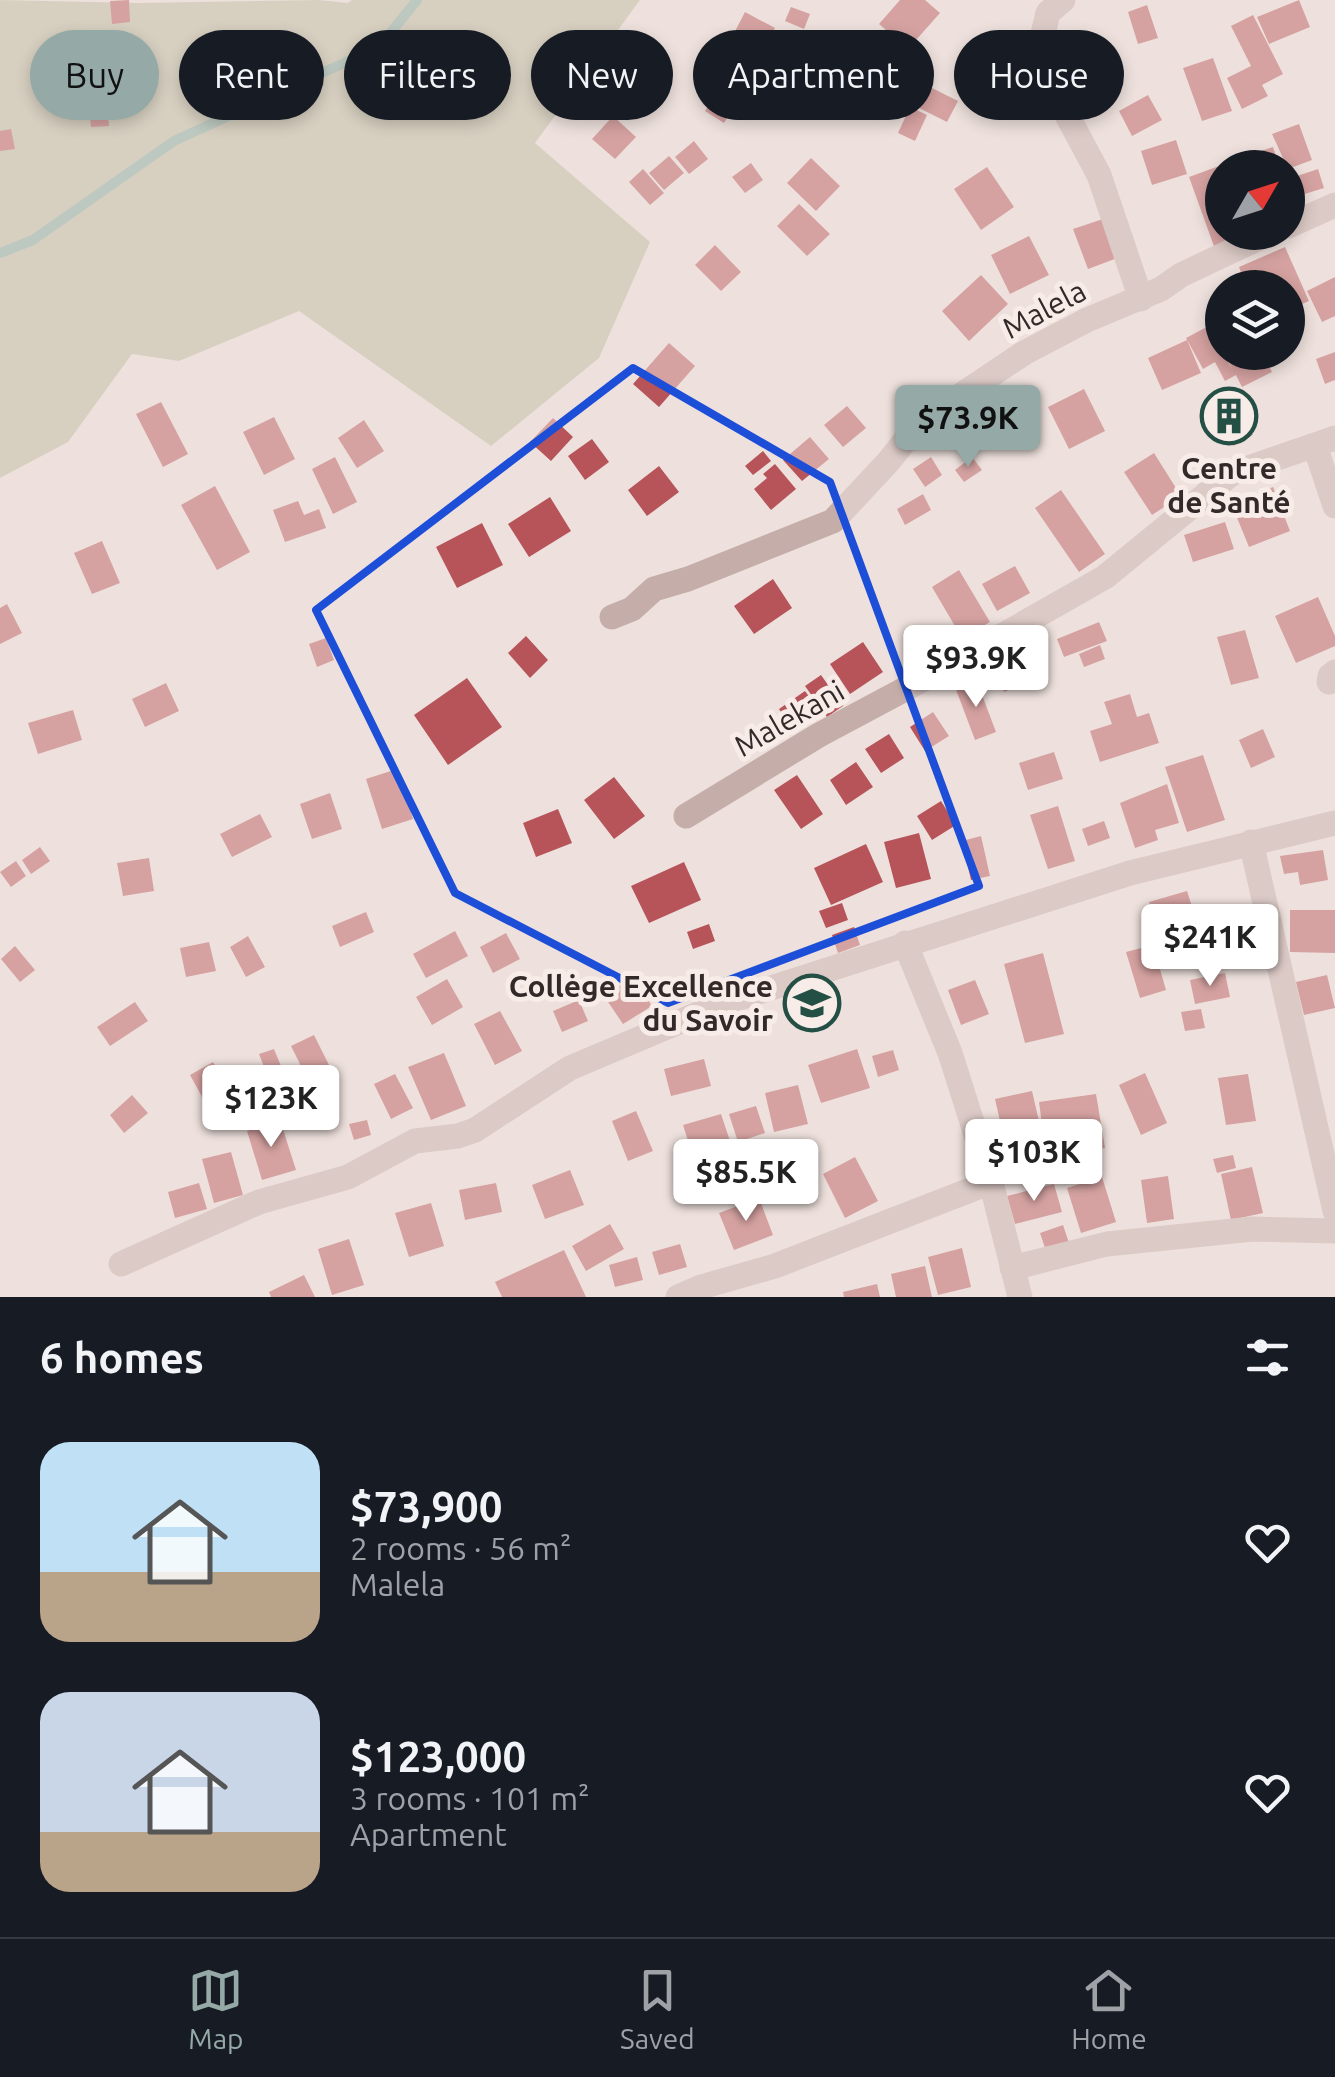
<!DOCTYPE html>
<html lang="en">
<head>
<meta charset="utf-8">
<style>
  :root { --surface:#171b24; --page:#20242c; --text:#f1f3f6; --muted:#9ea1a6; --line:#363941; --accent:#95a9a6 }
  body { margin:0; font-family:Ubuntu,sans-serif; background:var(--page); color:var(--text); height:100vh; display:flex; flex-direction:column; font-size:38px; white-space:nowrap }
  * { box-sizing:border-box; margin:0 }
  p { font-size:32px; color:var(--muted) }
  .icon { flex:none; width:55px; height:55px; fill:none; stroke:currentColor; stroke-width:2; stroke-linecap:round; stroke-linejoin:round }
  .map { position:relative; height:1297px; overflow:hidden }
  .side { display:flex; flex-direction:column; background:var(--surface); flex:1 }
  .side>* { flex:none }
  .banner { position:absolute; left:30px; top:30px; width:1275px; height:90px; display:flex; gap:20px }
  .needle { width:65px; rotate:51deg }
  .buttons { position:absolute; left:1205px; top:150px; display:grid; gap:20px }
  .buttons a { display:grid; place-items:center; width:100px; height:100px; border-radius:50%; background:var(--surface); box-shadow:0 5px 15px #0003; font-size:50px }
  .price { position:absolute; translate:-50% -85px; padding:0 22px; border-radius:10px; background:#fff; color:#222; font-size:32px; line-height:65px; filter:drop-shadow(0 2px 5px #0008) }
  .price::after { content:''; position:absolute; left:50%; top:60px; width:30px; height:22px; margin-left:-15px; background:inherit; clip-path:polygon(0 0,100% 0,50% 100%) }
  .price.on { background:var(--accent); color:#111 }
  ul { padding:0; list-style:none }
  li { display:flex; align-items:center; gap:30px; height:250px; padding:0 40px }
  li span { display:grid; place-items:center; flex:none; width:280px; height:200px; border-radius:30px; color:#555 }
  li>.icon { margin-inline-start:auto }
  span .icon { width:120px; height:120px; fill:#fffc; stroke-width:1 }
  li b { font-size:42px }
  h2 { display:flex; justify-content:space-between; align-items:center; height:120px; padding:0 40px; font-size:42px }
  .chip { padding:0 35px; border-radius:45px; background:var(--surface); box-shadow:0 5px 15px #0003; font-size:35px; line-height:90px }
  .chip.on { background:var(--accent); color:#111 }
  .tab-bar { display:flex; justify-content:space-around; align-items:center; height:140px; border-top:2px solid var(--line); background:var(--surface); font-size:28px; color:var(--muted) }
  .tab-bar a { display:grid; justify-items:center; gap:5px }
  .tab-bar .on { color:var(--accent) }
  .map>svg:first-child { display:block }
  .green { fill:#bbbb9f }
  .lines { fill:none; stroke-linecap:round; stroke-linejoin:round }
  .stream { stroke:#7fa89d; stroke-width:10 }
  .building { fill:#b6545a }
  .street { stroke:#c5aeaa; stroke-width:25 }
  .marked { fill:none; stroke:#1d4ed8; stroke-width:8; stroke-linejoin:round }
  .labels { text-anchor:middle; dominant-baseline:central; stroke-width:10; stroke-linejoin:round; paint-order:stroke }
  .street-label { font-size:30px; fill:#332929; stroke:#f7ece8 }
  .poi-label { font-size:30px; font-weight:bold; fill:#332929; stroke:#f7ece8 }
</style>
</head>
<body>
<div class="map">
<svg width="1335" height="1297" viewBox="0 0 1335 1297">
  <rect width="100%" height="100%" fill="#eee1dd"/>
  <!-- green -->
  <path class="green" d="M0,0L138,3L319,0L348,3L352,0H640L535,143L650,242L599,358L491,446L299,311L179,361L132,354L68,442L0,478Z"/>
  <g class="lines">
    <!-- stream -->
    <path class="stream" d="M0,253L33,240L174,141L379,47L417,0"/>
  </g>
  <!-- building -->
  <path class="building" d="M129,0L130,22L112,24L110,1Z
    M900,0H925L940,13L908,49L879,24Z
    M1299,0L1310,27L1269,44L1257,17Z
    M1147,5L1158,38L1138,44L1128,12Z
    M791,7L810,14L804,29L785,21Z
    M745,12L775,28L760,57L730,41Z
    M1253,15L1283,74L1262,85L1268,96L1242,109L1227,78L1251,66L1231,26Z
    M1078,34L1091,62L1071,71L1059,43Z
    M879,44L906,66L872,110L845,89Z
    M1213,58L1232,111L1202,121L1183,68Z
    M724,80L743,92L724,123L705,111Z
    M930,87L958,101L947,122L919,108Z
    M1148,95L1162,120L1132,136L1119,111Z
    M107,104L109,126L91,127L89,106Z
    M910,107L927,115L915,141L898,133Z
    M613,116L636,137L615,159L592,139Z
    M1299,124L1312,160L1288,169L1272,134Z
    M11,129L15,149L0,151V131Z
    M1176,140L1187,174L1152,185L1141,151Z
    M694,141L708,159L689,174L675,157Z
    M1273,147L1280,168H1243L1240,158Z
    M669,156L684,173L664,190L649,173Z
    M811,158L840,186L816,211L787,183Z
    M751,163L763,180L745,193L732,177Z
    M1222,165V232H1248L1215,249L1189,177Z
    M987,167L1014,207L981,230L954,189Z
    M643,169L664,193L650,205L629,182Z
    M1318,169L1324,188L1292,198L1288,179Z
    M799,204L830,234L807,256L777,226Z
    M1106,218L1120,257L1088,269L1073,229Z
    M1029,236L1049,275L1010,294L991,255Z
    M715,245L741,272L721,291L695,265Z
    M1285,247L1309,301L1288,310V288H1247L1239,267Z
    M981,275L1008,304L969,341L942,311Z
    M1335,277V316L1322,322L1307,291Z
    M1218,321L1222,329V348L1217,341L1232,369L1225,352H1262L1272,372L1242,387L1236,375L1225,381L1215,362L1203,369L1186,338Z
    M1187,340L1201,373L1162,390L1148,358Z
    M669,343L695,366L659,407L633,384Z
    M1335,352V380L1325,384L1316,359Z
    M1084,389L1105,431L1069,449L1048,407Z
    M1243,389L1257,412L1244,420L1253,435L1233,446L1229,440L1223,443L1205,410Z
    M161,402L188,454L163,467L136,414Z
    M847,406L866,428L843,447L824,425Z
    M274,417L295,459L264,475L243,432Z
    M553,418L573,437L551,461L530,442Z
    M364,420L384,451L357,468L338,438Z
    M810,437L829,459L802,481L783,460Z
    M592,439L609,462L585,480L568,456Z
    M763,451L771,461L753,475L745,466Z
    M1154,453L1181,496L1152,515L1124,472Z
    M335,457L357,502L333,514L312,469Z
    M931,457L942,475L925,487L913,469Z
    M972,457L982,470L964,482L955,470Z
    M775,464L796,489L771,510L754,489L767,478L763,474Z
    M659,466L679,492L647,516L628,490Z
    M215,486L250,552L217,570L181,505Z
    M1273,487L1290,531L1249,547L1231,503Z
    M1061,490L1105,554L1079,572L1035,508Z
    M923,494L931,510L905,525L897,509Z
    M550,497L571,531L529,557L508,524Z
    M298,501L304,515L319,509L326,528L285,542L273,510Z
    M1225,522L1234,549L1193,562L1184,535Z
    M482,523L503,565L457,588L436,547Z
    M102,541L120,583L92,594L74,553Z
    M1015,566L1030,593L997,611L982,584Z
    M959,570L990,622L962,638L932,587Z
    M773,579L792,608L754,634L734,606Z
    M1318,597L1335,636V646L1296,663L1275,616Z
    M7,604L22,633L0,644V608Z
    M1099,622L1107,641L1064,657L1057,639Z
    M1245,630L1259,678L1231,685L1217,637Z
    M526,636L548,660L530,678L508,653Z
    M326,638L334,660L317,667L309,644Z
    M863,642L883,672L850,694L830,664Z
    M1100,645L1105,659L1084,667L1079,654Z
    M1016,660L1025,683L1004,692L995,668Z
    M821,675L843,706L827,717L805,686Z
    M467,678L502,727L448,765L414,715Z
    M976,679L996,732L975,740L955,687Z
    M166,683L179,711L145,727L132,699Z
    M805,691L818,709L791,727L779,709Z
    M1130,694L1137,717L1149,713L1159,743L1100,762L1090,731L1112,724L1104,702Z
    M73,710L82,740L38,754L28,723Z
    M933,712L949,736L925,751L910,727Z
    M1263,729L1275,757L1251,768L1239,740Z
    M889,734L904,758L881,773L865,749Z
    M1054,752L1063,779L1028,790L1019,763Z
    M1203,755L1225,820L1187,832L1165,767Z
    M856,762L873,787L846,805L830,780Z
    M397,769L413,819L382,829L366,779Z
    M797,775L823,814L801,829L774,790Z
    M614,777L645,816L614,839L584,800Z
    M1167,784L1179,823L1155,830L1158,840L1135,848L1120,803Z
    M330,793L342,829L312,839L300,804Z
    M941,801L956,825L932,840L917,816Z
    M1058,806L1075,861L1048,869L1030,815Z
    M558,809L572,843L536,857L523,823Z
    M260,814L272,837L232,857L220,834Z
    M1104,821L1110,838L1088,846L1082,829Z
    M919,833L931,879L896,888L884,842Z
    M981,836L990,876L971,880L962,841Z
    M866,844L883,882L831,905L814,868Z
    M40,847L50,861L31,874L22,860Z
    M1323,850L1328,880L1300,885L1298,872L1284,874L1280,856Z
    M149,858L154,891L123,896L117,863Z
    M16,861L26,876L11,887L0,872Z
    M684,862L701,900L649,923L631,886Z
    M1187,891L1207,953L1168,965L1149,902Z
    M842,903L848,920L826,928L819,911Z
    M1290,910H1335V953L1290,952Z
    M366,912L374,932L340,947L332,926Z
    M709,924L715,941L693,949L687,932Z
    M854,927L860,945L838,953L832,935Z
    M455,931L468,956L426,978L413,954Z
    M506,933L520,959L493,973L480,947Z
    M248,936L265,967L246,977L230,947Z
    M209,942L216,971L186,977L180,948Z
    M1153,945L1166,990L1140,998L1126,952Z
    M15,946L35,970L20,982L1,959Z
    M1043,953L1064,1034L1025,1043L1004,964Z
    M1225,973L1230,997L1195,1004L1190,980Z
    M1327,975L1335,1008L1304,1015L1296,982Z
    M633,977L652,1006L623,1024L604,996Z
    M447,979L463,1007L432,1025L416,997Z
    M975,980L989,1014L961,1025L948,990Z
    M579,1000L588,1021L562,1032L553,1011Z
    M135,1002L148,1021L110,1046L97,1027Z
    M1201,1009L1205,1028L1185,1031L1181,1012Z
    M500,1011L522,1051L495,1065L474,1024Z
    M314,1035L329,1065L306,1076L291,1046Z
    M274,1049L283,1071L268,1077L259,1054Z
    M857,1049L870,1088L821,1103L808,1065Z
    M893,1050L899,1070L878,1077L872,1056Z
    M444,1053L466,1106L431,1120L408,1067Z
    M704,1059L711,1086L671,1096L664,1069Z
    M213,1062L235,1100L211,1113L190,1075Z
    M1145,1073L1167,1123L1141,1135L1119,1085Z
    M395,1074L413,1108L391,1119L374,1084Z
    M1248,1074L1256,1121L1226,1125L1218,1078Z
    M798,1085L808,1124L774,1132L765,1093Z
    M1032,1091L1045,1147L1039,1102L1096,1094L1105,1148L1010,1165L995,1099Z
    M132,1095L148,1113L124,1133L110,1115Z
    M756,1106L765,1133L738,1142L729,1114Z
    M636,1111L653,1151L628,1161L612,1121Z
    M721,1114L732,1147L694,1159L683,1125Z
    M280,1120L296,1170L262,1180L247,1131Z
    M367,1120L371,1135L354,1140L349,1124Z
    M231,1152L243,1195L214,1203L202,1159Z
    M1233,1155L1236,1168L1217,1173L1213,1159Z
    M855,1157L878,1201L845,1218L823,1174Z
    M1252,1167L1263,1213L1231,1220L1221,1174Z
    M570,1170L584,1205L545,1219L532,1185Z
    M1168,1176L1174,1219L1147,1223L1141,1180Z
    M1102,1177L1116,1222L1081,1233L1067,1188Z
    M199,1183L207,1209L175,1218L168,1192Z
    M496,1183L502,1212L465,1220L459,1190Z
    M1054,1184L1062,1212L1015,1224L1007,1196Z
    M759,1198L773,1235L734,1250L719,1213Z
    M431,1203L444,1246L409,1257L395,1213Z
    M610,1224L624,1249L586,1271L572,1246Z
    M1063,1225L1069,1243L1046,1251L1040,1233Z
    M349,1239L364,1285L332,1295L318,1249Z
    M680,1244L687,1267L659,1275L652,1252Z
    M962,1248L971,1287L938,1295L928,1257Z
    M564,1250L586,1297H502L495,1282Z
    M637,1257L643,1280L615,1287L609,1265Z
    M925,1266L932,1297H896L891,1274Z
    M304,1275L315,1297H271L269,1292Z
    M877,1284L880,1297H844L843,1292Z"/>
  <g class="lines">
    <!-- street -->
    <path class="street" d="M1063,0L1048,13L1037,59L1099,175L1141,299
      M1288,226L1335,205
      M1315,446L1335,506
      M612,617L632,609L654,589L688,579L833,521L889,461L918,424L1024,353L1087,320L1161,289L1181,275L1272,232
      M1329,682L1330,676L1335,672
      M686,816L819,735L954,663L1105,577L1231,474L1335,438
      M1251,842L1335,1211
      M905,943L950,1053L991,1182L1020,1297
      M121,1264L259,1202L348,1177L415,1141L458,1136L475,1130L570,1068L724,1003L1130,873L1335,823
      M1012,1268L1107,1244L1253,1229L1335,1231
      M678,1297L701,1287L775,1266L991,1182"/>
  </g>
  <!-- marked area -->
  <path d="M0 0H1335V1297H0ZM633,368L830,482L979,886L668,1003L455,893L316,610Z" fill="#eee1dd" fill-opacity=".55" fill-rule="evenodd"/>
  <path class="marked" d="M633,368L830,482L979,886L668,1003L455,893L316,610Z"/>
  <!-- icons -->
  <defs>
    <g id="building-ring" transform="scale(2.875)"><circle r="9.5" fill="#f7ece8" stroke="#244f45" stroke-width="1.5"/><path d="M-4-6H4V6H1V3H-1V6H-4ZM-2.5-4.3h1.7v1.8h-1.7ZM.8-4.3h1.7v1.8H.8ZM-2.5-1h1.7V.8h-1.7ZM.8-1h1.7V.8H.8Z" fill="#244f45"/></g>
    <g id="school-ring" transform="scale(2.875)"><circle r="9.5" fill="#f7ece8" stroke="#244f45" stroke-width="1.5"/><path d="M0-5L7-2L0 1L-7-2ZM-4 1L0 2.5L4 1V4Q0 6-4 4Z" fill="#244f45"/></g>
  </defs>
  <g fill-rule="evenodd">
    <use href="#building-ring" x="1229" y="416"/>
    <use href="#school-ring" x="812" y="1003"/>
  </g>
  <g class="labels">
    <!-- street labels -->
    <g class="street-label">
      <text transform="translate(1044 309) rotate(-28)">Malela</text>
      <text transform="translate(789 718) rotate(-30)">Malekani</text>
    </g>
    <!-- poi labels -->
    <g class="poi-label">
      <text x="1229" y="468">Centre<tspan x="1229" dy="34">de Santé</tspan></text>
      <text x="773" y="986" text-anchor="end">Collėge Excellence<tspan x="773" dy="34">du Savoir</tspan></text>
    </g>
  </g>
</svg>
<div class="buttons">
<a><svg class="needle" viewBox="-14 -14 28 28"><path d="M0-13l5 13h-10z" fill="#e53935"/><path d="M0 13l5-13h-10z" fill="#9ea1a6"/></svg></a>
<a><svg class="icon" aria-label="layers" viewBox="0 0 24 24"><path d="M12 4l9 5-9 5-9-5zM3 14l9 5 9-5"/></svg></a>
</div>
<b class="price on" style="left:968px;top:470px">$73.9K</b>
<b class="price" style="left:976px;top:710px">$93.9K</b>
<b class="price" style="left:1210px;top:989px">$241K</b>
<b class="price" style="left:271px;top:1150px">$123K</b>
<b class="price" style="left:1034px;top:1204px">$103K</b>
<b class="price" style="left:746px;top:1224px">$85.5K</b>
<div class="banner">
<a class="chip on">Buy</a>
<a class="chip">Rent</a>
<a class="chip">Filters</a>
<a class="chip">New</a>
<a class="chip">Apartment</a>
<a class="chip">House</a>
</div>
</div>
<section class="side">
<h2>6 homes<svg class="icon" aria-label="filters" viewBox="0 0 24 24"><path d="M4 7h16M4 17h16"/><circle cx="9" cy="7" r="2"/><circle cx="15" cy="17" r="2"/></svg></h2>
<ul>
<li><span style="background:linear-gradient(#bfe0f5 65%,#b9a48a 0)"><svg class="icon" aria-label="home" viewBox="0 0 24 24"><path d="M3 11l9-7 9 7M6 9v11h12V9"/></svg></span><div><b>$73,900</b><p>2 rooms · 56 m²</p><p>Malela</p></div><svg class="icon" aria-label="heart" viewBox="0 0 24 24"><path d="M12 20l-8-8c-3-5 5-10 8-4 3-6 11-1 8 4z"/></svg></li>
<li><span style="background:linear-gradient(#c9d6e8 70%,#b9a48a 0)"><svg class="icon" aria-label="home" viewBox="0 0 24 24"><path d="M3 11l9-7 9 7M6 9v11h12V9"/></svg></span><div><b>$123,000</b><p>3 rooms · 101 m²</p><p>Apartment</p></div><svg class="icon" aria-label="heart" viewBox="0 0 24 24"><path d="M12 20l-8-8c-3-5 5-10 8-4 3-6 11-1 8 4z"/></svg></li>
</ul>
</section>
<nav class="tab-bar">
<a class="on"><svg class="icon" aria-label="map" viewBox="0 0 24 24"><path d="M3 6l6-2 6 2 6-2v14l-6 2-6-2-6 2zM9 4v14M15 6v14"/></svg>Map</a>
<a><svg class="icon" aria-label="saved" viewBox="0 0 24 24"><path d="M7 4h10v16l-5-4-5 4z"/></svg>Saved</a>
<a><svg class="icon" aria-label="home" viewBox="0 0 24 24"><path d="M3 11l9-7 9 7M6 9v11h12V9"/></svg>Home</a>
</nav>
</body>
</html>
